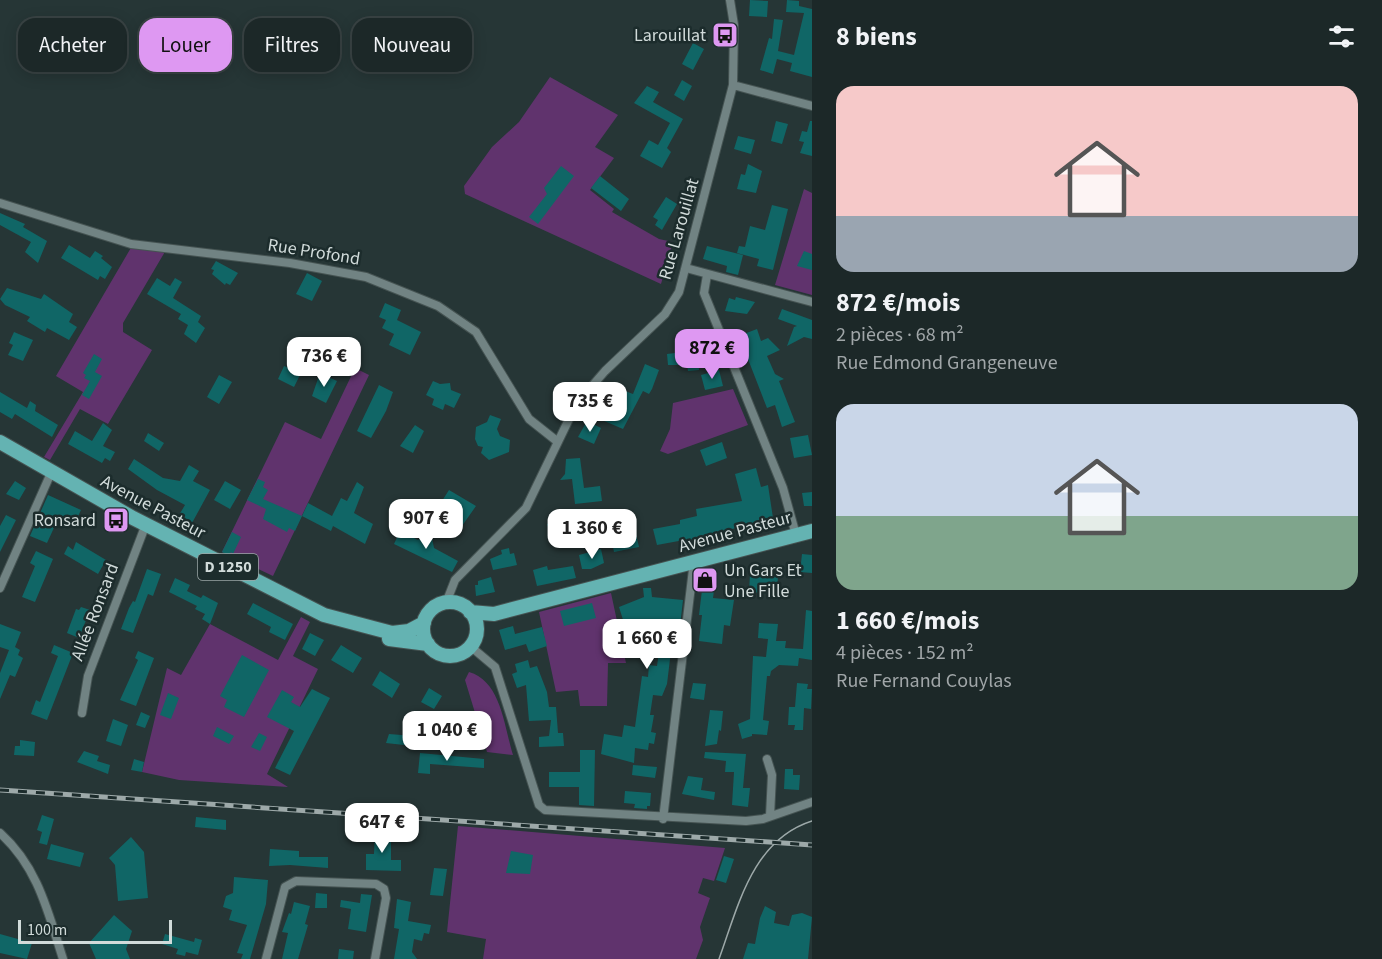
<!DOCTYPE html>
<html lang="fr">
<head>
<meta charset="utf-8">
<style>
  :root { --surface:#1c2828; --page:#253030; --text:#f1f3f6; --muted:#a0a6a8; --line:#3a4445; --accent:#de98f2 }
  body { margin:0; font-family:"Source Sans 3",sans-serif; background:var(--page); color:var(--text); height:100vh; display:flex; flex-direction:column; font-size:22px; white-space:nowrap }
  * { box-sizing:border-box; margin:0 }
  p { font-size:20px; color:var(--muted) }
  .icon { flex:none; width:33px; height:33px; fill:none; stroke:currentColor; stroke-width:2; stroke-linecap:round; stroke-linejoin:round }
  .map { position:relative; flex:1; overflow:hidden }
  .sheet { display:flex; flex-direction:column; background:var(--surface); width:570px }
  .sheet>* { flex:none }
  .guide { position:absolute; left:18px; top:18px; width:570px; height:54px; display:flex; gap:12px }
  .scale { position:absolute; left:18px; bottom:15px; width:154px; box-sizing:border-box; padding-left:6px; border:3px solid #d1dbda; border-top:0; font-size:16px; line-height:21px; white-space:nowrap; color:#d1dbda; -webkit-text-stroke:4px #1c2c2c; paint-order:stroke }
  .price { position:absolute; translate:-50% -51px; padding:0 14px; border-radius:12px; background:#fff; color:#222; font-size:20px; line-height:39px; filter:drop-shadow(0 2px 3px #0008) }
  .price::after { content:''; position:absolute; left:50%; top:36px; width:18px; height:14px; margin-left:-9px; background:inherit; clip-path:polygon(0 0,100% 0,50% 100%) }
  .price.active { background:var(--accent); color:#111 }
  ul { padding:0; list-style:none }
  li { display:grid; align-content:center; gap:12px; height:318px; padding:0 24px }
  li span { display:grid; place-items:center; height:186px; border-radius:18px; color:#555 }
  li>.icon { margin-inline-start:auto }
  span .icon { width:108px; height:108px; fill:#fffc; stroke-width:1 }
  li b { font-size:26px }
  h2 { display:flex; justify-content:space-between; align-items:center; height:72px; padding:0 24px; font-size:26px }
  .chip { padding:0 21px; border-radius:18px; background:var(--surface); box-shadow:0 3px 15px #0003,0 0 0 2px var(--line); font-size:21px; line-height:54px }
  .chip.active { background:var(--accent); color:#111 }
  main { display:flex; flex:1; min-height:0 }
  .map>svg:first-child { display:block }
  .green { fill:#60336d }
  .building { fill:#106666 }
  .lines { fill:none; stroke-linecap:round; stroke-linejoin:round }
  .minor-casing { stroke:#455352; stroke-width:10 }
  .primary-casing { stroke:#455352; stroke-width:16 }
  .minor { stroke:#718383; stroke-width:8 }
  .primary { stroke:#64b3b2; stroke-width:14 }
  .tram { stroke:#9da9a9; stroke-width:1.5 }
  .rail-casing { stroke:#9da9a9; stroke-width:5 }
  .rail { stroke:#1c2c2c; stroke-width:3; stroke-dasharray:9; stroke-linecap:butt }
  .labels { text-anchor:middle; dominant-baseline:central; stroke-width:5; stroke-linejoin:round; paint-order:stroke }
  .shield { fill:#1c2c2c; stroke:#9ba6a6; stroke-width:1.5 }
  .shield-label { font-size:16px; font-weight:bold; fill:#d1dbda }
  .poi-label { font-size:18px; fill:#d1dbda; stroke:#1c2c2c; text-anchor:end }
  .street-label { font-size:18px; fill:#d1dbda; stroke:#1c2c2c }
</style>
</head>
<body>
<main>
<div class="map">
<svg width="812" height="959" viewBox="0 0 812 959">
  <rect width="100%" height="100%" fill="#263636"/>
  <!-- green -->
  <path class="green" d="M550,77L618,115L595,147L614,158L590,190L614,209L612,212L659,239L673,242L661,284L465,194L464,186L492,147L519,122Z
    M804,189L812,193V295L775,285Z
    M132,246L166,250L123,323V332L152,350L108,424L80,409L50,460L44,457L83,392L56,376Z
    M355,368L369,375L273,576L222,552L285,422L321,439Z
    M733,389L748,425L668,454L660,451L670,429L673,403Z
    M611,593L626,663H608L607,706H580L578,690L556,692L539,612Z
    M301,617L310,622L293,656L318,669L267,774L288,787L179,780L142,772L167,668L181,675L210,624L278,660Z
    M469,672C501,681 504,726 513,755L487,752L465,680Z
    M458,826L725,848L714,881L703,878L698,893L710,898L700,927L703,940L696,959H483L486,939L447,932Z"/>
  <!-- building -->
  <path class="building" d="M750,0L768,1L767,17L749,16Z
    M787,0L799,1V6L812,9V77L790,71L792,63L777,59L773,74L760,70L769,38L772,39L774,19L783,20L778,51L794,55L804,13L786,12Z
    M693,43L704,49L693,70L682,64Z
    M682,80L692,86L684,101L674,95Z
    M647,86L659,92L653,102L683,119L667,148L671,152L662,168L640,156L649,140L658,145L670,123L634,103Z
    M776,121L788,124L782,144L771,141Z
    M810,121H812V156L800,153L804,142L799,141L802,131L807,132Z
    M738,136L755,140L751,154L734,149Z
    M748,164L762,171L756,193L737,189L741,174L745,175Z
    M561,166L574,176L538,224L529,217L547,194L544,188Z
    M600,176L629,199L621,211L591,188Z
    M666,197L677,204L662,230L655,225L658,220L653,217Z
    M772,205L788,209L773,270L757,266L759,259L737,253L739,246L745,247L750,226L765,230Z
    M0,213L25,224L23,227L47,241L38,263L25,252L31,242L0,225Z
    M69,245L90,258L95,251L103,256L101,258L112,267L105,279L100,276L98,280L61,258Z
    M707,246L743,255L738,275L726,272L727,266L703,259Z
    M804,251L812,254V270L797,266Z
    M216,261L238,273L230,285L226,283L225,285L212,274L214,270L211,269Z
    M307,273L322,281L312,301L296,294Z
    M157,278L170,286L175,278L182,282L173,298L201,316L198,322L205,328L196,343L184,334L188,325L178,319L181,314L147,294Z
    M7,288L41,299L44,294L73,314L69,322L77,327L69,340L47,328L45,332L27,321L30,317L5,305L0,299Z
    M736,297L755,302L747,314L725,311L729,298L735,300Z
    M385,303L401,310L397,320L421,332L410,355L389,345L394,334L382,328L386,320L379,317Z
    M782,309L812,320V339L804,337L787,346L794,327L797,326L778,319Z
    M757,329L761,341L768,338L780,350L767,356L775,374L784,379L779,381L795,422L782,427L775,405L767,408L746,354L743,356L736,337Z
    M14,332L33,340L23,361L8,355L13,345L9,343Z
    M691,351L692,356H698L699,370L688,371L687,365H668L667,354Z
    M94,354L102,359L95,372L102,376L89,399L82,395L90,381L84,378L86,375L83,373Z
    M645,364L659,370L652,389L649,394L643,391L623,429L602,420L607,409L611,410L620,389L633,394Z
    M284,366L301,373L294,387L278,379Z
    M719,370L723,386L705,390L701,375Z
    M320,373L337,381L326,403L312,396Z
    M219,375L232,382L219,404L207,397Z
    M433,381L440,384L450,383L451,390L461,394L454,408L445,404L443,410L432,405L434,399L426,395Z
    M379,385L393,392L386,411L371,438L357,431Z
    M0,392L27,408L30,401L36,405L35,411L58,425L52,437L15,414L12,419L0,412Z
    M490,415L501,419L497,429L500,436L510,440L509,452L489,460L481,453L483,447L478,446L475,439L476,427L487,422Z
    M587,421L601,428L594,444L578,437Z
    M103,423L112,430L103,446L115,452L110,461L105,458L102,463L68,444L75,431L92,441Z
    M415,425L424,431L413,453L400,446Z
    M148,433L164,443L159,451L144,441Z
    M808,435L812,455L794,458L790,438Z
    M722,442L727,458L706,466L700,450Z
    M580,458L584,488L600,486L602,501L575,504L572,479L560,480L565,474L566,459Z
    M134,459L163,478L180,481L189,465L199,471L193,481L210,490L192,523L179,515L185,505L157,490L128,469Z
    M756,468L761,487L768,485L773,518L695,539V541L685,543L684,540L657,545L653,529L680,524V520L697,516L696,509L742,501L735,474Z
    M258,479L265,482L263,487L268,490L263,499L302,516L295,531L289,528L287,532L263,519L266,509L247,500Z
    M15,481L26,488L19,500L6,494Z
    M225,481L241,490L230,509L214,500Z
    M357,482L364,487L354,513L373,524L365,544L333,526L331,531L302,516L308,503L332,516L341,498L347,501Z
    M449,490L476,506L462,526L451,520L457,510L442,501Z
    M812,492V506H804L802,493Z
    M48,495L81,510L73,527L58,519L47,543L30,536Z
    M6,515L16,520L0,552V526Z
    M561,521L566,542L557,544L554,532L550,533L547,524Z
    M618,530L619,534L635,530L639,547L614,552L610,532Z
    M400,531L418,540L431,533L434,548L458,561L452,572L394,544Z
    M232,532L241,537L233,554L231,552L229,556L222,552Z
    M76,542L106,560L98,574L64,554L68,546L73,550Z
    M509,548L510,554L514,553L517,565L493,570L490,559L502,554L501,550Z
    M601,549L604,563L591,569H582L579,555Z
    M36,551L53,559L35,602L22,597L35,566L30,563Z
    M802,554L812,555V573L800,572Z
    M547,566L548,570L573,566L576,578L537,586L533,570Z
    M147,569L161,574L153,596L148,594L133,633L121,629L129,608L133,601L135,602Z
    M699,571L716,574L713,598L734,600L730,626L724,625L722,644L699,641L702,615H699L702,590L697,589Z
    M750,574L778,576L777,594L749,592Z
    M491,577L495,592L476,596L475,585H478V581Z
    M175,578L190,585L187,591L201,598L203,595L218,603L210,624L202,619L205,614L195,609L197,606L169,592Z
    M643,588H651L652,597L683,600L680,626H674L667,684L662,696L653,695L650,715H654L651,732L656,733L654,744L649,743L648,750L635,748L634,763L601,754L604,734L622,737L624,725L635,727L642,676L648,677L649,665L657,666L661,638L640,640L639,622L625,626L619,607L644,597Z
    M253,603L293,624L285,640L269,632L271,627L247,614Z
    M592,603L596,618L564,626L560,611Z
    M81,607L90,610L79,638L67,633L76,609L79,610Z
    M806,610L812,611V660L799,658L798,666L779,665L771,671L770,676H767L763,720L769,721L767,735L752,734V736L742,739L738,724L750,719L753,656L766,657L768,639L758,638L759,623L778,624L776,641H786L785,648L803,649Z
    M0,624L21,632L15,647L20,650L18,655L23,658L15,677L10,675L0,699V673L9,650L0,647Z
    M513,626L515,634L542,627L547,646L529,652L526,644L505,650L499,630Z
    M310,633L324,640L315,656L302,649Z
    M54,645L73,653L47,720L31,714L36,700L40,702L58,656L51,653Z
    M341,645L362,658L353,673L331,660Z
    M138,651L154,658L136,706L120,700L138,660L135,658Z
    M242,655L269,670L244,717L224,707L227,700L220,696Z
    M528,660L530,668L537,666L547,692L549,707H556L558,733H563L564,746L539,747V737L549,736L551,720L529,721L526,685L517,688L512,674L517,672L515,664Z
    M380,671L400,684L392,698L372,685Z
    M693,683L706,684L704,700L690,698Z
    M797,683L808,684L807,689H812L811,709L804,708L803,730H794L795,725H788L789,707H795Z
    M429,688L442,696L434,709L421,702Z
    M312,689L330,698L290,775L275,768L294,731L267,717L282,690L294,697L291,702L300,707Z
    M168,693L179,698L171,719L160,715Z
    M710,710L723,711L721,731L719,730L717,744L705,746Z
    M141,712L150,716L145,728L136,725Z
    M113,719L128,725L121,746L106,741Z
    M217,727L234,736L229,744L213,736Z
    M259,733L267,737L260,751L251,747Z
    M389,734L414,736L413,746L386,743Z
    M20,740L35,742L34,756L14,755L15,746H20Z
    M580,750H595L594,806L579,805V787H549V772H580Z
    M84,751L99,756L97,761L110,765L108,774L77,762Z
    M705,752L746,754L743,788H750L748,807L732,805L734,772H725L726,761L704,758Z
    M420,753L484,759V768L430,764V774L418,773Z
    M134,759L144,762L142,772L131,770Z
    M633,765L657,767L655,778L632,775Z
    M785,769H793V775H800L799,790L784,789Z
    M688,776L703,778L701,790L715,792L714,800L682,794Z
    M625,791L651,793L650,806H647V809L634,808L635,804L624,803Z
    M42,815L54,819L47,845L39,843L42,832L37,830Z
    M196,817L226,820V830L195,827Z
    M375,829L391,830V860H401V871L366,870V854H374Z
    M131,837L144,852L148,898L118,901L115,865L109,858Z
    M51,844L84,853L80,867L47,859Z
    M270,849L299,851V857H328V868L290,865L269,866Z
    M511,851L533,855L530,874L506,873Z
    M724,856L734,859L726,883L716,880Z
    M434,868L447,869L443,896L430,895Z
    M234,877L268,880L266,904L250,959H241L243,954L237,953L247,925L229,920L232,910L223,907L226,896L233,893Z
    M316,893L327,894V908H315Z
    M361,894L372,895L366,932L348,929L351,909L340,907L341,900L360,903Z
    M397,899L411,902L408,921L431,925L429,934L424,933L422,941L414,939L412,952L417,959H394L399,929L394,928Z
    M294,902L310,906L305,924L308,925L298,959H282L288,933L282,932L289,913L291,914Z
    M765,906L776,912L774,923L789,926L792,915L802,913L812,917L808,959H743L748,943L755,944L760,918Z
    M114,915L132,931L126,949L130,959H96L89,943Z
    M0,934L32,943L27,959L0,953Z
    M165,934L194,942L195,938L202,940L198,955L186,952L185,956L176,954L178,949L162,944Z
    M339,949L354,951L353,959H338Z"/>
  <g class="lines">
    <!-- minor casing -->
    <g class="minor-casing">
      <path id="minor" d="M733,85L812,106
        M0,203L131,244L290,263L366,277L438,306L476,332L529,419L558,442
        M686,268L812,302
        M707,275L704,293L783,488L796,535
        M0,588L51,473
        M446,603L455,580L526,508L571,415L586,393L605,371L665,314L679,292L733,85L734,25L730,0
        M470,646L495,667L539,805L545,810L746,821L763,819L812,802
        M82,713L88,676L146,524
        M767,759L772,775L770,816
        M663,819L694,561
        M0,833C38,867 48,912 63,959
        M266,959L285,887L296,881L376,884L384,889L386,898L375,959"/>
    </g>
    <!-- primary casing -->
    <g class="primary-casing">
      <path id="primary" d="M0,442L133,518L324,615L392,633L409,631L424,623
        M423 629a27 27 0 1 1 54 0a27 27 0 1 1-54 0Z
        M470,612L494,614L812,531
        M389,639L428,644"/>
    </g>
    <!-- minor -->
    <use href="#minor" class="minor"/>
    <!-- primary -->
    <use href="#primary" class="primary"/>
    <!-- tram -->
    <path class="tram" d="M719,959C738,907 752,840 812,821"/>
    <!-- rail casing -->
    <g class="rail-casing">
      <path id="rail" d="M0,790L812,845"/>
    </g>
    <!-- rail -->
    <use href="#rail" class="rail"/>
  </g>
  <!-- icons -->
  <defs>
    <g id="bus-square" transform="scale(1.35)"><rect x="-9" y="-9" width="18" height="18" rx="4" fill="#de98f2" stroke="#1c2c2c"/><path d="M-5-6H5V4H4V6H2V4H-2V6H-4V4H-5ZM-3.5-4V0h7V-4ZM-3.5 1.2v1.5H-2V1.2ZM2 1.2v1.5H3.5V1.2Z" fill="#111"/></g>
    <g id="shop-square" transform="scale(1.35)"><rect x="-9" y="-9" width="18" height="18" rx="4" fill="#de98f2" stroke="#1c2c2c"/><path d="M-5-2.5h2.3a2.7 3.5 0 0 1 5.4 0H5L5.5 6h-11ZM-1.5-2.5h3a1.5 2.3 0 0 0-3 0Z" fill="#111"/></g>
  </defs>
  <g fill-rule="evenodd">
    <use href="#bus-square" x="725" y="35"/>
    <use href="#bus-square" x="116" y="520"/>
    <use href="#shop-square" x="705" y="580"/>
  </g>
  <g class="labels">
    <!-- shield labels -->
    <rect class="shield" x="198" y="554" width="60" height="26" rx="4.5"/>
    <g class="shield-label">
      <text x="228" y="567">D 1250</text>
    </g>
    <!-- poi labels -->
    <g class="poi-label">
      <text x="706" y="35">Larouillat</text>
      <text x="96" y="520">Ronsard</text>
      <text x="724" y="570" text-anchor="start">Un Gars Et<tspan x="724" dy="21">Une Fille</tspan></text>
    </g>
    <!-- street labels -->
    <g class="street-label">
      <text transform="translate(679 229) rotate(-74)">Rue Larouillat</text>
      <text transform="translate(314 252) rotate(9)">Rue Profond</text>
      <text transform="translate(153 507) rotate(28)">Avenue Pasteur</text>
      <text transform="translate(735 532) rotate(-15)">Avenue Pasteur</text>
      <text transform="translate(95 612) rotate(-69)">Allée Ronsard</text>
    </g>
  </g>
</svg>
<div class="scale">100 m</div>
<b class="price active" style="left:712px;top:380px">872 €</b>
<b class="price" style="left:324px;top:388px">736 €</b>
<b class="price" style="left:590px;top:433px">735 €</b>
<b class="price" style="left:426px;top:550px">907 €</b>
<b class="price" style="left:592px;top:560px">1 360 €</b>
<b class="price" style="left:647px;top:670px">1 660 €</b>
<b class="price" style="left:447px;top:762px">1 040 €</b>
<b class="price" style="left:382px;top:854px">647 €</b>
<div class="guide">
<a class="chip">Acheter</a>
<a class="chip active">Louer</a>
<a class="chip">Filtres</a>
<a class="chip">Nouveau</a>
</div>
</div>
<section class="sheet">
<h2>8 biens<svg class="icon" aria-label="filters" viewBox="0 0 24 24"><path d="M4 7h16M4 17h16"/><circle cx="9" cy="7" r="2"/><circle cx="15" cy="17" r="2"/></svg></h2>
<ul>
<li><span style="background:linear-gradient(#f6c9c9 70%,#9aa5b1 0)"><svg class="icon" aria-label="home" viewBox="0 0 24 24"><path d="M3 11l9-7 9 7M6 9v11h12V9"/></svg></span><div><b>872 €/mois</b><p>2 pièces · 68 m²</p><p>Rue Edmond Grangeneuve</p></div></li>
<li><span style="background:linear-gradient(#c9d6e8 60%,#7fa58c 0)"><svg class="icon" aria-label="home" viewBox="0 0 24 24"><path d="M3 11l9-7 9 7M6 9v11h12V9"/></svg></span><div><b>1 660 €/mois</b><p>4 pièces · 152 m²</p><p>Rue Fernand Couylas</p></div></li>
</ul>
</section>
</main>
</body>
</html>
